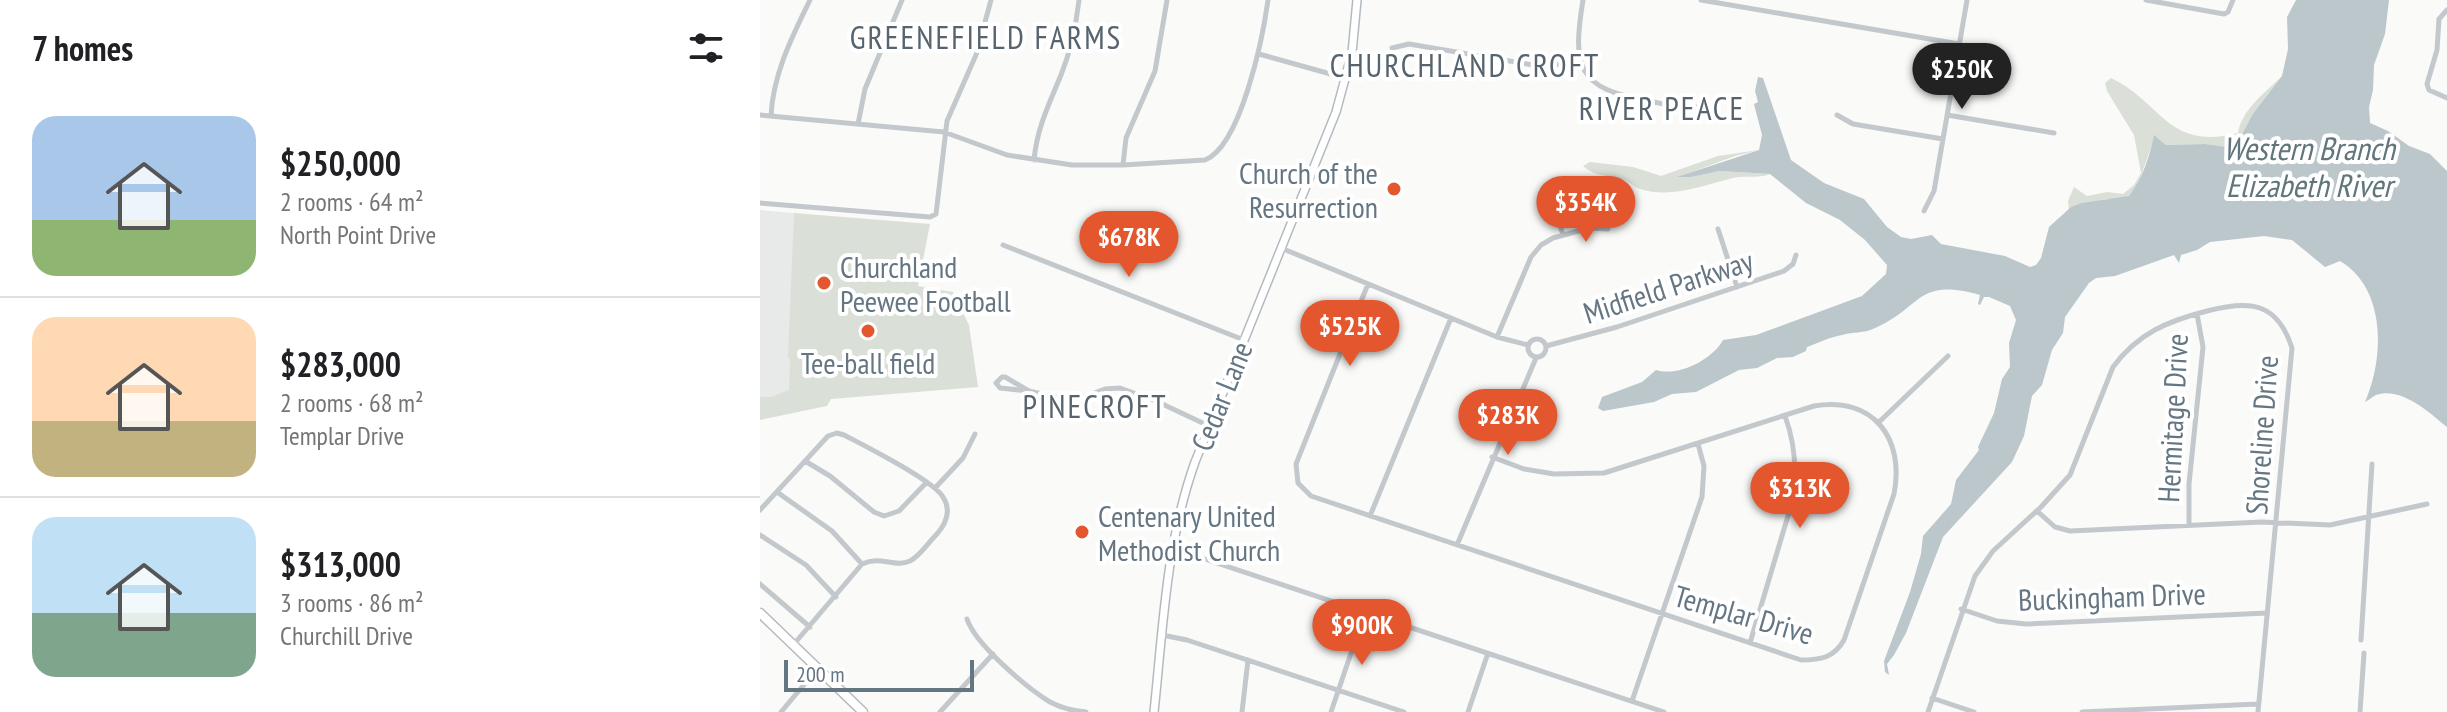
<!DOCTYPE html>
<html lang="en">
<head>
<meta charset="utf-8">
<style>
  :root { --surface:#fff; --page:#f2f2f2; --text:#202124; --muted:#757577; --line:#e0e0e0; --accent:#e4572e }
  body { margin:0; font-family:"PT Sans Narrow",sans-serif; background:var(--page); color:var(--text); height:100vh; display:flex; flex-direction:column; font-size:30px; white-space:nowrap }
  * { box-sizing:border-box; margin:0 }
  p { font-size:26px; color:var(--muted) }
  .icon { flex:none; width:44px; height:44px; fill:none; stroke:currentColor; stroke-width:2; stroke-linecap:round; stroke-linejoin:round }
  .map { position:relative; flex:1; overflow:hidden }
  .side { display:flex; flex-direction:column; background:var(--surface); width:760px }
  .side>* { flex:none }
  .scale { position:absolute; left:24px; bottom:20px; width:190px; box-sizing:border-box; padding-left:8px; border:4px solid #657683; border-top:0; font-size:22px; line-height:28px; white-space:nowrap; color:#657683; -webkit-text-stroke:6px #fff; paint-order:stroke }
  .price { position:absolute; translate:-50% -68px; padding:0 18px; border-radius:28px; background:var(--accent); color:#fff; font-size:26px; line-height:52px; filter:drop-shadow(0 2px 4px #0008) }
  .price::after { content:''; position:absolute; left:50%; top:48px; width:24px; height:18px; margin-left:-12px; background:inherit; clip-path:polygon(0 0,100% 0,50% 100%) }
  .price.current { background:#222; color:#fff }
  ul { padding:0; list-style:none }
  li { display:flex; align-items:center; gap:24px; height:200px; padding:0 32px }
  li+li { border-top:2px solid var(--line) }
  li span { display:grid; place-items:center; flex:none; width:224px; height:160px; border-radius:24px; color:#555 }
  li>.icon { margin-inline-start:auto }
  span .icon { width:96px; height:96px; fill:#fffc; stroke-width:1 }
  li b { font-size:34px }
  h2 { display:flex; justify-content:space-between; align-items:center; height:96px; padding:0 32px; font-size:34px }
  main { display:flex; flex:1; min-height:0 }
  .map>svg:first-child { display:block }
  .built { fill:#e8e9e9 }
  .green { fill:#dadfd7 }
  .water { fill:#bbc7cb }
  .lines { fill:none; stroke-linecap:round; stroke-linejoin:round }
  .secondary-casing { stroke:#b3babf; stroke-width:10 }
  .primary-casing { stroke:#b5babe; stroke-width:11 }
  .minor { stroke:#c3c8cc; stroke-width:5 }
  .secondary { stroke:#fff; stroke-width:7 }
  .primary { stroke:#fff; stroke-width:8 }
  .poi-dot { fill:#e4572e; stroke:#fff; stroke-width:3 }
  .labels { text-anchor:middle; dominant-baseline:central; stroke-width:8; stroke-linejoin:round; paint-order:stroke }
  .poi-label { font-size:30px; fill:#657683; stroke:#fff; text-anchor:start }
  .street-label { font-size:30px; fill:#657683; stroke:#fff }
  .neighbourhood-label { font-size:32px; letter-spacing:2px; fill:#57646e; stroke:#fff }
  .water-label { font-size:32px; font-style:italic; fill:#60757c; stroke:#fff }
</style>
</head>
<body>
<main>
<section class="side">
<h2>7 homes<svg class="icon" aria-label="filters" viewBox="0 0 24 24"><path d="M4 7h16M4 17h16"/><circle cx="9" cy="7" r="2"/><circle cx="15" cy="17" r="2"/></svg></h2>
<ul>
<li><span style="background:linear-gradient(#a9c7e8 65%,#8fb573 0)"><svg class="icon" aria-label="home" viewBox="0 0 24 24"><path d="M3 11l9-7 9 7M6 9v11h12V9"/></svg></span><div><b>$250,000</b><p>2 rooms · 64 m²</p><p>North Point Drive</p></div></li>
<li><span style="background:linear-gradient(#ffd9b3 65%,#c2b280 0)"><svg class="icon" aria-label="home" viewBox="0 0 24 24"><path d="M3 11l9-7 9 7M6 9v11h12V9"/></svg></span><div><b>$283,000</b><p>2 rooms · 68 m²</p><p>Templar Drive</p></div></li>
<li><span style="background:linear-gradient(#bfe0f5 60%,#7fa58c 0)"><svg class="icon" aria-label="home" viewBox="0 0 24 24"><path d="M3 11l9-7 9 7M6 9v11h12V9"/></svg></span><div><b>$313,000</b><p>3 rooms · 86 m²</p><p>Churchill Drive</p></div></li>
</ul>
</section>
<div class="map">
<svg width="1687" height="712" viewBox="0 0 1687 712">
  <rect width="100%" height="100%" fill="#fafaf8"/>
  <!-- built -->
  <path class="built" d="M0,210L34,213L29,405H0Z"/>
  <!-- green -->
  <path class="green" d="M1522,76L1492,115L1475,148L1445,144L1406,145L1395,136L1378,184L1369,196L1362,199H1346L1309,211L1308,201L1314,187L1327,196L1347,192L1363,194L1374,185L1381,173L1374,135L1347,91L1345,83L1351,78C1403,103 1407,151 1478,133C1482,109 1506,92 1522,76Z
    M999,150L975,156L921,176L959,171L1010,174C998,179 985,175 973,178C943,185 912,199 880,189C874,187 870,182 864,180C849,175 835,177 823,166L830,162L873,167L901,176L958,156Z
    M34,213L170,224L158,286L193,292L209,325L218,387L71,399L67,406L0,420V397H11L29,390L30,359L28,358Z"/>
  <!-- water -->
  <path class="water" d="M1536,0H1629L1625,34L1614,65L1613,90L1609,107L1610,123L1628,131L1649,146L1670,154L1687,171V427C1670,413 1641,386 1616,395C1612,397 1609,400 1605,402C1624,359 1627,289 1580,261L1565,267L1532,240L1504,236L1450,242L1437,250L1421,255L1419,263L1414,255L1355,276L1336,278L1329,283L1305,317L1303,333L1292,350L1282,385L1272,396L1264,436L1252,462L1183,537L1146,633L1134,655L1127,664L1129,675L1125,672L1124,661L1150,592L1161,554L1163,536L1191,504L1196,480L1219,450L1218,447L1234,413L1242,379L1250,367L1249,343L1256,320L1250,306L1229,297H1224L1220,305L1218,304L1220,295C1155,277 1163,308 1113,329C1104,333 1093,332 1082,335C1070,337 1058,343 1047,347L1046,351L1033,357L1017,358L997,368L979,370L936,392L912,394L894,402L843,411L838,408L842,397L882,382L896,370C918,377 952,360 963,340L996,335L1102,296L1126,274L1127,265L1105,240L1080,220L1046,203L1010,174L959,171L930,177H917L999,150L1002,135L994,104L998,102L995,91L998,77L1003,78L1031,160L1064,183L1104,199L1127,227L1141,237L1151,239L1172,235L1181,244L1245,256L1270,267L1276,265L1281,258L1289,227L1311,207L1322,203L1369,196C1383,178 1390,155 1394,135L1406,145L1445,144L1475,148L1492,115L1522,76L1528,49L1527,17Z"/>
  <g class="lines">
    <!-- secondary casing -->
    <g class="secondary-casing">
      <path id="secondary" d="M394,712C403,628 406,543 435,462L576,112L592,53L597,0"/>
    </g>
    <!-- primary casing -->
    <g class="primary-casing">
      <path id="primary" d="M0,613L103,712"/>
    </g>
    <!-- minor -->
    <path class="minor" d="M823,0C812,67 817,89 889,101C908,105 926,110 945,106
      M941,0L1199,44
      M1386,0L1464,14L1468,12L1473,0
      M1687,10L1679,19L1677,50L1667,84L1669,90L1687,98
      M632,48L649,44L785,67L820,60
      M499,54L585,78
      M0,115L184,132L247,155L312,165H363L445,160C481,146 503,37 508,0
      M1077,115L1093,124L1183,139
      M1187,115L1294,133
      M11,116C13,74 32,37 50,0
      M98,124L105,89L142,0
      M274,160C277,128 289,104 301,75C311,50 316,26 319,0
      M363,165L366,138L395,71L407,0
      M789,191L803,235
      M0,203L170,217L176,214L187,121L216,55L231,0
      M1164,211L1174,191L1207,0
      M958,229L977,287
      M243,245L484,340
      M521,248L737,337L768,345
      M608,284L536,464L538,483L551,496L1041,660C1060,660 1074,658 1084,640L1134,494C1145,438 1113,396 1054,406L844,473L794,474L764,469L732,457
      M737,337L771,257L781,245L793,238L829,228L848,229
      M768 348a9 9 0 1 1 18 0a9 9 0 1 1-18 0Z
      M786,346L857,327L1024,271L1033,264L1036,255
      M242,377H245L269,391L240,388L236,383Z
      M269,391L313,401L345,389L360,388L396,401L449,426
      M1118,423L1188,356
      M45,461L70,476L114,512L124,516L139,511L166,483
      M175,488L203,458L215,434
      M17,492L72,531L102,564
      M0,510L68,436L77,433L84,435C105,446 173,480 183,497C192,511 186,524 176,535C168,543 160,556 150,561C134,568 121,555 102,564L34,644
      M1277,511L1295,527L1310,531L1502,522L1570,525L1667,504
      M610,516L691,318
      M1429,524V484L1443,347L1437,314
      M0,535L46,565L76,597
      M697,545L776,358
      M412,548L904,712
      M0,584L50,627
      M1201,609L1237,621L1266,624L1507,613
      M207,619C215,644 267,688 290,702C301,708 313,711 326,712
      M402,635L427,640L644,712
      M1601,640L1612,464
      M990,643L1033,499C1037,470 1035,443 1025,416
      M1172,698L1214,712
      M872,701L942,497L944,466L938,444
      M21,712L58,668
      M180,712L233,654
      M482,712L488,660
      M571,712L605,612
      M708,712L728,653
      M1168,712L1215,576L1233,551L1281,507L1310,475L1353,367C1378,333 1408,321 1447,311C1488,300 1517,301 1532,348L1498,712
      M1322,712L1498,704
      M1600,712L1604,653"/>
    <!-- secondary -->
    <use href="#secondary" class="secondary"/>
    <!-- primary -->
    <use href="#primary" class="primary"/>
  </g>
  <!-- markers -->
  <g class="poi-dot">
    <circle cx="634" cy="189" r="8"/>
    <circle cx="64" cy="283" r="8"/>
    <circle cx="108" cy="331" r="8"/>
    <circle cx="322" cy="532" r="8"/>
  </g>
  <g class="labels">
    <!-- poi labels -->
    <g class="poi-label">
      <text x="618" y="172" text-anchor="end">Church of the<tspan x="618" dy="34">Resurrection</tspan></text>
      <text x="80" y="266">Churchland<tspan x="80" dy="34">Peewee Football</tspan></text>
      <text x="108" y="362" text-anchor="middle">Tee-ball field</text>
      <text x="338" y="515">Centenary United<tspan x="338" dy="34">Methodist Church</tspan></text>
    </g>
    <!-- street labels -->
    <g class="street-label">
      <text transform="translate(908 286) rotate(-18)">Midfield Parkway</text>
      <text transform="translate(461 396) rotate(-68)">Cedar Lane</text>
      <text transform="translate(1412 418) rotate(-87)">Hermitage Drive</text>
      <text transform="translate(1501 435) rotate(-86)">Shoreline Drive</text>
      <text transform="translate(1352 596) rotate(-2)">Buckingham Drive</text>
      <text transform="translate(984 614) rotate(16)">Templar Drive</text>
    </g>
    <!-- neighbourhood labels -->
    <g class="neighbourhood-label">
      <text x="226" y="37">GREENEFIELD FARMS</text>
      <text x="705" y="65">CHURCHLAND CROFT</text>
      <text x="902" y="108">RIVER PEACE</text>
      <text x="335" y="406">PINECROFT</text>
    </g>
    <!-- water labels -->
    <g class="water-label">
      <text x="1549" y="148">Western Branch<tspan x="1549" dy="37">Elizabeth River</tspan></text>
    </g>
  </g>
</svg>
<div class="scale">200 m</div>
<b class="price current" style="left:1202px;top:111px">$250K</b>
<b class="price" style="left:826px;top:244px">$354K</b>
<b class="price" style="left:369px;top:279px">$678K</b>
<b class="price" style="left:590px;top:368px">$525K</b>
<b class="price" style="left:748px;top:457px">$283K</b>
<b class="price" style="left:1040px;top:530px">$313K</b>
<b class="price" style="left:602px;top:667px">$900K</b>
</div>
</main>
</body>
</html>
